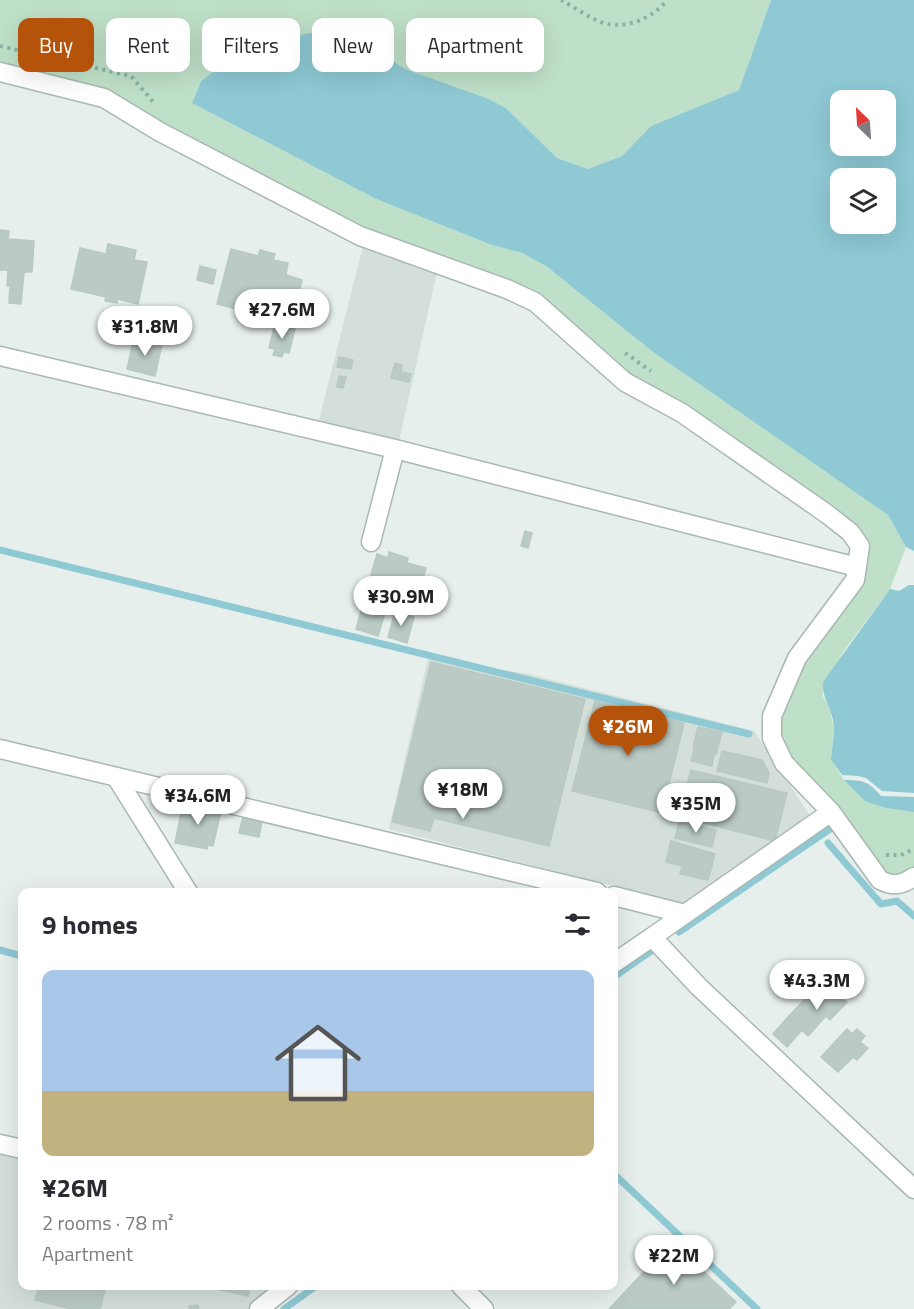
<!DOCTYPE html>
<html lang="en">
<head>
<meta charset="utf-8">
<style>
  :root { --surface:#fff; --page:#f2f2f3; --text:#2b2b33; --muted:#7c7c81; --accent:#b45309 }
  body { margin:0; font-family:"Titillium Web",sans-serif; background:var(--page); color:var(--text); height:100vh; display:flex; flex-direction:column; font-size:22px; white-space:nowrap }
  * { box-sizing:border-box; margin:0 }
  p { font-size:20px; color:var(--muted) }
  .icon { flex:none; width:33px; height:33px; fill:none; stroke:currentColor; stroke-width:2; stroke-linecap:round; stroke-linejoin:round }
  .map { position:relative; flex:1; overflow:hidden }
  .panel { position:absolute; left:18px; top:888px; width:600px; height:402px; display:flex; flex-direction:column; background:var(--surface); border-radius:12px; box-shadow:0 6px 24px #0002 }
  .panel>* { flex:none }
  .guide { position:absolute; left:18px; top:18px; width:600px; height:54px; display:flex; gap:12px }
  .needle { width:39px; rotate:335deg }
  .tools { position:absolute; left:830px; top:90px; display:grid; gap:12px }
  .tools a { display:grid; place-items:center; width:66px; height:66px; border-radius:12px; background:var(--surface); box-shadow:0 6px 24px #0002; font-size:30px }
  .price { position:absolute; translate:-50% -51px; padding:0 14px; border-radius:21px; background:#fff; color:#222; font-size:20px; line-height:39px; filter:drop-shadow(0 2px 3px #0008) }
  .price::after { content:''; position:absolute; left:50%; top:36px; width:18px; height:14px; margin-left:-9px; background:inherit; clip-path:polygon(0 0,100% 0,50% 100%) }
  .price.selected { background:var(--accent); color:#fff }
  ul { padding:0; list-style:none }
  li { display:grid; align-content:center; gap:12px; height:318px; padding:0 24px }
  li span { display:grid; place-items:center; height:186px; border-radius:12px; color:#555 }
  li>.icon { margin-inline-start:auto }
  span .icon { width:108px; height:108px; fill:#fffc; stroke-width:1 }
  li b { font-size:26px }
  h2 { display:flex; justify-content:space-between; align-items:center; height:72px; padding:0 24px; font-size:26px }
  .pill { padding:0 21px; border-radius:12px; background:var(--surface); box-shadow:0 6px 24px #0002; font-size:21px; line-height:54px }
  .pill.selected { background:var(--accent); color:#fff }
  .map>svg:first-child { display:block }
  .built { fill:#d4dfda }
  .green { fill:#bfe0c8 }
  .water { fill:#8ec9d4; fill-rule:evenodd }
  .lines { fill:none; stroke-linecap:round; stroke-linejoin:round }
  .stream { stroke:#8ec9d4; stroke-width:7 }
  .building { fill:#bbcac4; stroke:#b8c9c2; stroke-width:1.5 }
  .minor-casing { stroke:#a8b8b2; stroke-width:21 }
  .path { stroke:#86b3a5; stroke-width:4; stroke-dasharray:3 4.5; stroke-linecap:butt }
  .minor { stroke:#fff; stroke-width:18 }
</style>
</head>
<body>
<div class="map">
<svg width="914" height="1309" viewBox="0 0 914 1309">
  <rect width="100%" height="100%" fill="#e6efeb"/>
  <!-- built -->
  <path class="built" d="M364,242L437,272L399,441L318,424Z
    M428,658L529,674L754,731L813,820L685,904L389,829Z
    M0,1152L22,1157V1286H278L248,1309H0Z"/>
  <!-- green -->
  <path class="green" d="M0,0H771L739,90L651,126L622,156L588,169L557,158L506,108L489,99L405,69L377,50L361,37L357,30L284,38L214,71L201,81L192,103L376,199L492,245L522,253L546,266L653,352L888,515L906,547L890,589L843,652L822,695C837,717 833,735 831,760L844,780L886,808L914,812V871L891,884L793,762L784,743L781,726L783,710L801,672L864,573L866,550L629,374L539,300L362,230L164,127L0,64Z"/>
  <!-- water -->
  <path class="water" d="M771,0H914V551L906,547L888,515L653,352L546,266L522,253L492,245L376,199L192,103L201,81L214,71L284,38L349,26L357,30L361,37L377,50L405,69L489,99L506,108L557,158L588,169L622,156L651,126L739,90ZM840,100H885V146H840ZM840,178H885V224H840Z
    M909,585H914V793L882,791L866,778L858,776L842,775L831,760C832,746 835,734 833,720C830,706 822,697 823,682L890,589L899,591Z
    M844,780C863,780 868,781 881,796L914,797V812L886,808L865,801Z"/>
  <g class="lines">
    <!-- stream -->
    <path class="stream" d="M0,550L749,734
      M828,843L881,904L897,901L914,916
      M679,932L830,829
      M0,950L22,956
      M614,977L650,952
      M614,1174L757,1309
      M284,1309L316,1286"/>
  </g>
  <!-- building -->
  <path class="building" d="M0,230L9,231L8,239L34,241L32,272H24L21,304L9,303L10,286H7L8,270H0Z
    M108,244L136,250L134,260L147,262L138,304L118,299L117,303L105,301L106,297L71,289L80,248L106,254Z
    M231,249L258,256L260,250L275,254L273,260L288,263L286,275L302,280L291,323L217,304Z
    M200,266L216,270L213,284L197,280Z
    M148,310L173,315L167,344L142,339Z
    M275,324L295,329L289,353L284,352L282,357L273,355L275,349L269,348Z
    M134,338L162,344L155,376L127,369Z
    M339,357L353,360L351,369L337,367Z
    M395,363L402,365L401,372L411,374L409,382L391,378Z
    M339,376L346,377L343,388L337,387Z
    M525,531L532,533L528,548L521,546Z
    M389,552L408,558L407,563L426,568L417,599L368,585L377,554L388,558Z
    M362,607L385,613L378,636L356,629Z
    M395,612L414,617L407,643L388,637Z
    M431,662L585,699L553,830L399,793Z
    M595,701L684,723L662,813L572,791Z
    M698,727L722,732L716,754L693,748Z
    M694,750L714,755L712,766L691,761Z
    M722,751L762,760L769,773L767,783L717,771Z
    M691,770L787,793L775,841L679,817Z
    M399,794L553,831L549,846L434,818L430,831L392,822Z
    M183,803L221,811L213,846L208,845L207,849L175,843Z
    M243,817L262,821L259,837L239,833Z
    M679,822L716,830L712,847L675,838Z
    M671,841L715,854L708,880L680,874L682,866L666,862Z
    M830,987L847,1002L830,1020L826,1016L808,1036L788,1017L810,994L817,1001Z
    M787,1018L801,1031L787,1047L773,1034Z
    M847,1029L852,1034L857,1029L865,1036L860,1042L868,1048L857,1060L853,1057L838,1072L821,1057Z
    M672,1242L736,1302L729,1309H609Z
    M39,1286H106L100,1309H71L35,1300Z
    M203,1286H250L248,1296Z
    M198,1305L199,1309H189V1306Z"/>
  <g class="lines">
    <!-- minor casing -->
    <g class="minor-casing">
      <path id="minor" d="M0,72L104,98L160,132L360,236L507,289L535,302L625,382L682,413L827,514L850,532L860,546L855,580L797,658L772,716V738L784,763L831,812L880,880C894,887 901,885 914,877
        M0,356L395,449L857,567
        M371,542L395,449
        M0,749L597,892
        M116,777L188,892
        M614,896L685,914L652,937L699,987L914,1189
        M685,914L831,812
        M614,963L652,937
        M0,1144L22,1149
        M461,1286L484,1309
        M259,1309L288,1286"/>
    </g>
    <!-- path -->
    <path class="path" d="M561,0C574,7 595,22 608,24C630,28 654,17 667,0
      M0,46L131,76L155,104
      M625,353L651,371
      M886,855H901L914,849"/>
    <!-- minor -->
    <use href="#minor" class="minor"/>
  </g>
</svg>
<div class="tools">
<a><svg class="needle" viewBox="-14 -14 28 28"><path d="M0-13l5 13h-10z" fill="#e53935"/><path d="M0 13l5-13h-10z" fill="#7c7c81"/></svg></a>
<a><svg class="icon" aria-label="layers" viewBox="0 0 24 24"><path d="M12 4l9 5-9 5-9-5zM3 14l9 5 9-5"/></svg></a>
</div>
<b class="price" style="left:282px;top:340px">¥27.6M</b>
<b class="price" style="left:145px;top:357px">¥31.8M</b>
<b class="price" style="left:401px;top:627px">¥30.9M</b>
<b class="price selected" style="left:628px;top:757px">¥26M</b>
<b class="price" style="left:463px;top:820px">¥18M</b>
<b class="price" style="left:198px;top:826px">¥34.6M</b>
<b class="price" style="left:696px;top:834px">¥35M</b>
<b class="price" style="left:817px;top:1011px">¥43.3M</b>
<b class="price" style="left:674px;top:1286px">¥22M</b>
<div class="guide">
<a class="pill selected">Buy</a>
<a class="pill">Rent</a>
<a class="pill">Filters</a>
<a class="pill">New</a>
<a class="pill">Apartment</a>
</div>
<section class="panel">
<h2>9 homes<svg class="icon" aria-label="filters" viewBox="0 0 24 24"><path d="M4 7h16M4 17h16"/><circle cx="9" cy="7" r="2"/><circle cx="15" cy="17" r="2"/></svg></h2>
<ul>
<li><span style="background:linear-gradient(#a9c7e8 65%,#c2b280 0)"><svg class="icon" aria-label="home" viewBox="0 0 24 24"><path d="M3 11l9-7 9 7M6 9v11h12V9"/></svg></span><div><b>¥26M</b><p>2 rooms · 78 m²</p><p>Apartment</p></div></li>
</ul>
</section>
</div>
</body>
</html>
